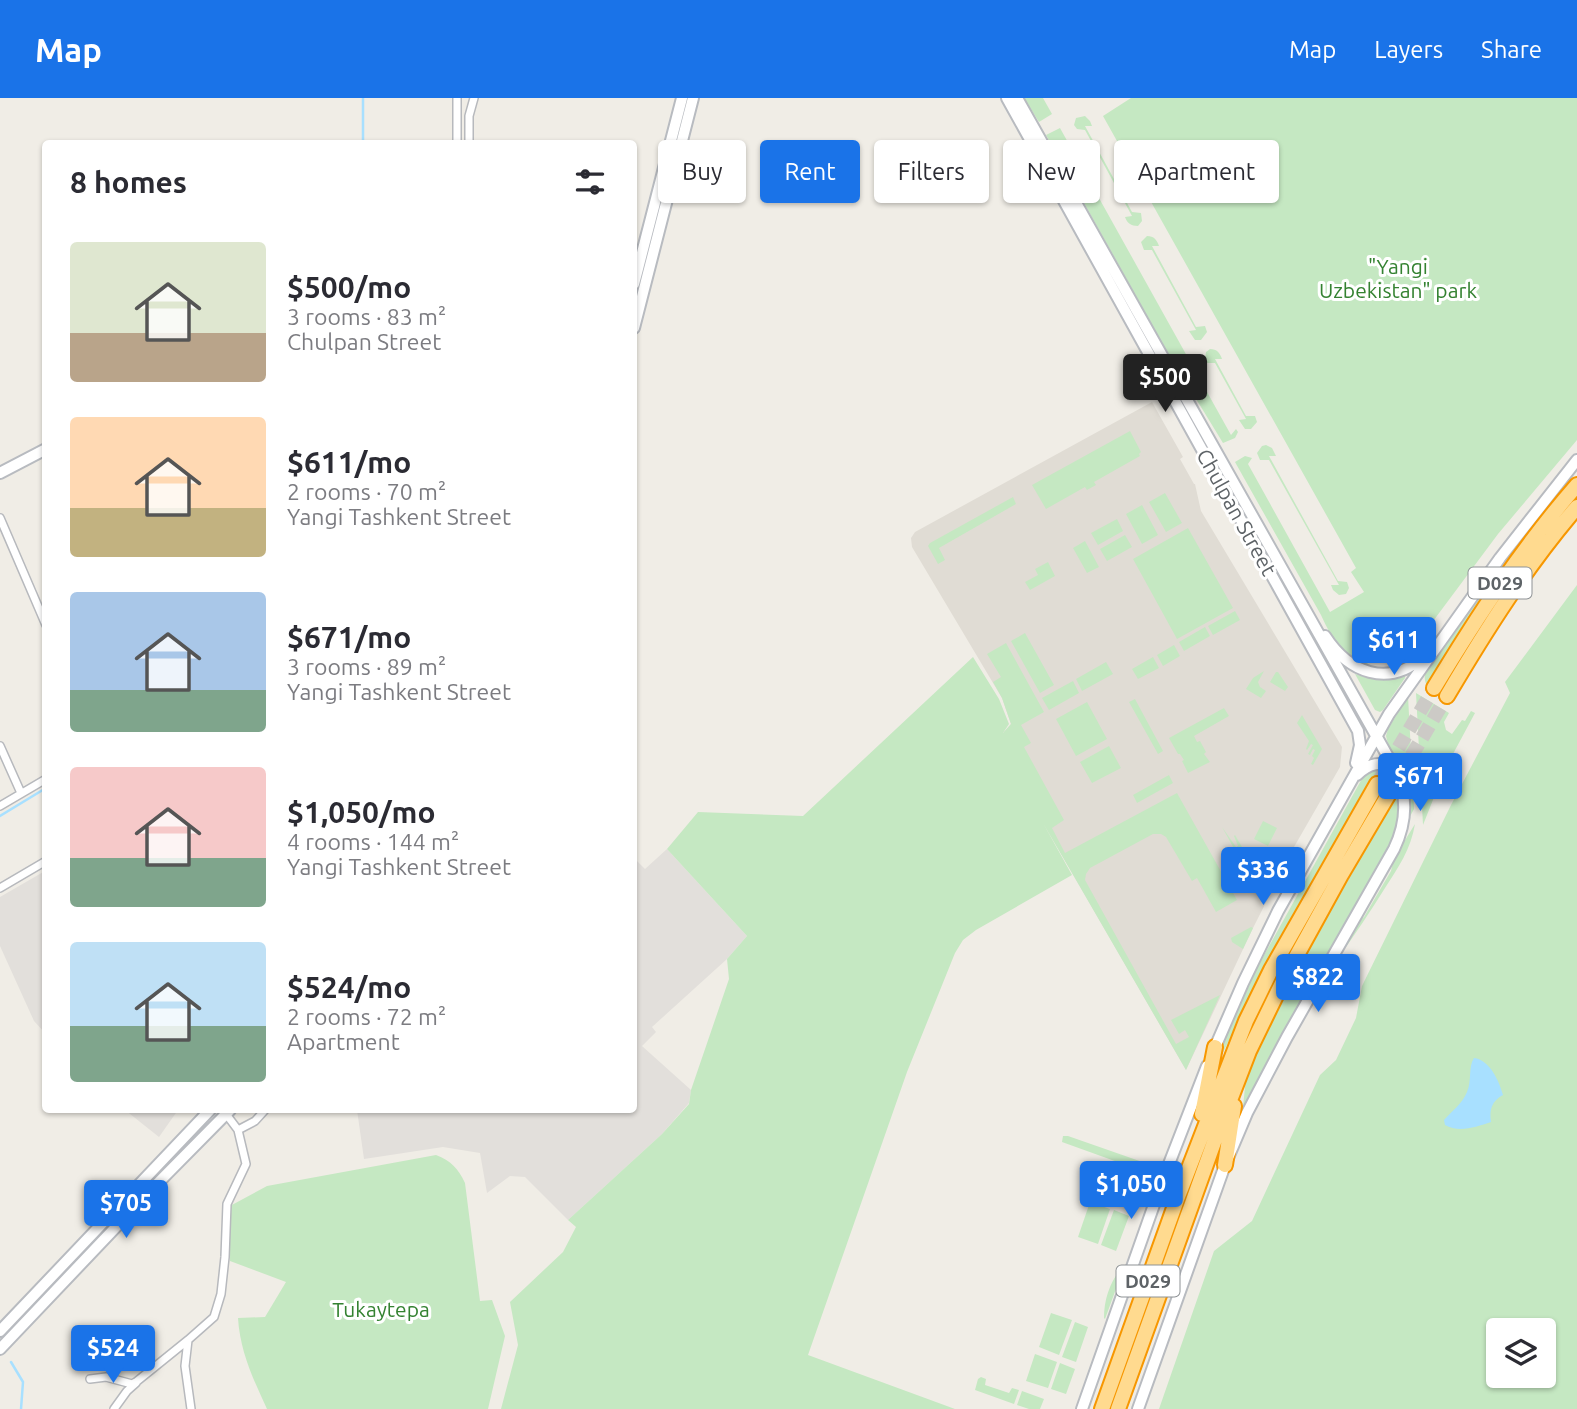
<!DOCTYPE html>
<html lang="en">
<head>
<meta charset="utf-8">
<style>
  :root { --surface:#fff; --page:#f2f2f3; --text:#2b2b33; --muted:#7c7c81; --accent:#1a73e8 }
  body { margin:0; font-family:Ubuntu,sans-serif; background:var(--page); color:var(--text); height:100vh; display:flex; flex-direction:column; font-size:26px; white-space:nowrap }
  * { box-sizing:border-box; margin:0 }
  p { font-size:23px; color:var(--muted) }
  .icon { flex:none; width:38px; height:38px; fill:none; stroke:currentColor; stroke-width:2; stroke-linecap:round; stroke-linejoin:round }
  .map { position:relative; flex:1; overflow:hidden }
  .sheet { position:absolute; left:42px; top:42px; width:595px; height:973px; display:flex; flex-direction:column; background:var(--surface); border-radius:7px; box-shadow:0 2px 5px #0004 }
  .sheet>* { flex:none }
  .hud { position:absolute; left:658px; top:42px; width:665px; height:63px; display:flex; gap:14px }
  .fabs { position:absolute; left:1486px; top:1220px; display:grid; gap:14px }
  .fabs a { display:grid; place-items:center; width:70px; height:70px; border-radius:7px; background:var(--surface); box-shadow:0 2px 5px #0004; font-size:35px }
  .price { position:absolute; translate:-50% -60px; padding:0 16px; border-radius:7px; background:var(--accent); color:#fff; font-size:23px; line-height:46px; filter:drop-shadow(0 2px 4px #0008) }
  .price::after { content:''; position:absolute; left:50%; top:42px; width:21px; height:16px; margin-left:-10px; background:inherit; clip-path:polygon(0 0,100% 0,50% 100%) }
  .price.selected { background:#222; color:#fff }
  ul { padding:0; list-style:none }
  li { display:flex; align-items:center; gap:21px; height:175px; padding:0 28px }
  li span { display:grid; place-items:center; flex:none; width:196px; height:140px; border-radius:7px; color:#555 }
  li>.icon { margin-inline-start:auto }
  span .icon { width:84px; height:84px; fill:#fffc; stroke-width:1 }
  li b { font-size:30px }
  h2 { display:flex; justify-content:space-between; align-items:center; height:84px; padding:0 28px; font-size:30px }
  .pill { padding:0 24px; border-radius:7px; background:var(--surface); box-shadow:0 2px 5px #0004; font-size:24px; line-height:63px }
  .pill.selected { background:var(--accent); color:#fff }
  header { display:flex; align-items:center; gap:42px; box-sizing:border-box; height:98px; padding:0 35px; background:var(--accent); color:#fff }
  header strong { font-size:33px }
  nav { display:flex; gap:38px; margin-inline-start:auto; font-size:24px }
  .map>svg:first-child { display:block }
  .industrial { fill:#e2dfdb }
  .education { fill:#e0dcd4 }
  .green { fill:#c5e8c2; fill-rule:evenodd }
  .water { fill:#a8e0ff }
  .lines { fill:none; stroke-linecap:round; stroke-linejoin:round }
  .stream { stroke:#a8e0ff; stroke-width:2.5 }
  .highway-tunnel { stroke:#cccac6; stroke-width:14; stroke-dasharray:14 7; stroke-linecap:butt }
  .street-casing { stroke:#b7b9bd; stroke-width:10 }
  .secondary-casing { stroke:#b8bbc0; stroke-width:14 }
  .highway-casing { stroke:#f79700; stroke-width:18 }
  .street { stroke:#fff; stroke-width:7 }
  .secondary { stroke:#fff; stroke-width:10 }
  .highway { stroke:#ffda8f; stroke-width:14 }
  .labels { text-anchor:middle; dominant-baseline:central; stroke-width:6; stroke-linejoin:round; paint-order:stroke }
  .shield { fill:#fff; stroke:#8e9295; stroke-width:2 }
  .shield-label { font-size:19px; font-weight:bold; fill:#5e6367 }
  .park-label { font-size:21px; fill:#348231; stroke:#fff }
  .street-label { font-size:21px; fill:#5e6367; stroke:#fff }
</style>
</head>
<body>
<header>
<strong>Map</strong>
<nav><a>Map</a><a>Layers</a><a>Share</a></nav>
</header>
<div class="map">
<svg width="1577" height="1311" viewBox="0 0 1577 1311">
  <rect width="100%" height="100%" fill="#f0ede6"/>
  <!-- industrial -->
  <path class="industrial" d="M667,751L747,838L727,861L652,929L656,934L642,948L691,992L689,1005L662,1036L568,1122L525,1079L510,1078L487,1095L480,1055L443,1049L364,1061L357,1012H634V760L645,771Z
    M45,773V935L34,923L0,848V799Z
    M125,1012H178L159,1039Z"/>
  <!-- education -->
  <path class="education" d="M1152,304L1183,359L1180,361L1194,386H1195L1201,413L1342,649L1340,669L1294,749L1253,830L1186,972L996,643L1011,626L1002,600L912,449L911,440L915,434Z"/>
  <!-- green -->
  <path class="green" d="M1024,0H1043L1052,16L1039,24Z
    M1131,0H1577V342L1498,436L1416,546L1400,557L1379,564L1382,556L1372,552L1366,570C1341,555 1333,543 1321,517L1235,364L1245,358L1252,360L1248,366L1330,514L1364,494L1351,474L1356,470L1103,18Z
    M1085,18L1090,23L1092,28H1085L1132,114L1141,115L1142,123L1138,128C1131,128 1127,125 1125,119L1132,118L1085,32L1077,31L1074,27L1076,20Z
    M1060,30L1231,337L1236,331L1238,334L1235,340L1223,345L1165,250L1046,37Z
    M1147,138C1154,138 1157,142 1159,148H1152L1196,229L1205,228L1207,234L1201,242H1195L1189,233L1196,232L1152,152H1144L1141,144Z
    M1210,251C1217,251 1220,255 1222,261H1215L1246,318H1255L1257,324L1251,331H1245L1239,322L1246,321L1215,265H1207L1205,261L1206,254Z
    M1130,333L1141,354L1139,356L1140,358L1094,384L1096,387L1087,392L1085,389L1046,411L1032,387Z
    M1266,347L1272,350L1276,358H1269L1338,483L1347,484L1349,490L1346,496L1339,497L1333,492L1331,487H1339L1269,362H1260L1257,355L1262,348Z
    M1565,385L1567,387C1514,449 1470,516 1428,586L1453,601L1451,604C1437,595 1420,592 1426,572L1503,464Z
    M1165,395L1182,425L1166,434L1149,404Z
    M1013,399L1016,406L939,450L945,462L938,466L928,448L930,445Z
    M1142,407L1158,437L1142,446L1126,416Z
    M1117,421L1123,433L1098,447L1091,435Z
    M1188,430L1233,510L1177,541L1133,461Z
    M1125,437L1132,449L1107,463L1100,451Z
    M1085,443L1099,469L1087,475L1073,450Z
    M1048,464L1055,478L1030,492L1025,484L1038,477L1035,471Z
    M1577,487V1311H1159L1214,1153L1252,1123L1320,977L1336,962L1356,920L1362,888L1451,707L1510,595L1505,584ZM1498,1232H1544V1278H1498Z
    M1235,513L1240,522L1213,537L1208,528Z
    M1205,529L1210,538L1184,553L1179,544Z
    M1025,535L1054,587L1040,595L1011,543Z
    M1006,545L1044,614L1021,627L1031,645L1024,649L1064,722L1052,730L1065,755L1177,695L1237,802L1216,814L1197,780L1192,783L1166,739L1161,736H1153L1090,770L1086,776L1085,782L1176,946L1189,939L1185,932L1179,936L1171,922L1220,897L1186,972L1043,725L1072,777L976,832L963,842L955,855L907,974L808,1257L955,1311H501L518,1247L510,1204L563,1154L576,1129L568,1122L662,1036L689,1006L691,992L729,881L727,861L747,838L667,751L698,714L803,718L973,559L999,601L1009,626L1003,635L1011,626L1002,600L993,584L1001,579L987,556Z
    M1174,547L1180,558L1163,568L1157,557Z
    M1153,559L1159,570L1138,581L1132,571Z
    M1106,564L1113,576L1082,593L1076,581Z
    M1264,573L1258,584L1260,589L1266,593L1261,600L1246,591L1253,580Z
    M1276,574H1278L1288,589L1285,593L1270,584Z
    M1355,576C1372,582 1389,584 1405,577V580L1383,612L1380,614L1375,612Z
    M1073,583L1079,595L1049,612L1042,600Z
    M1416,595L1449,615L1444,624L1446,632L1452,636L1462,622L1465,623L1471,613L1475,615L1446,669L1423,727Z
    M1408,598L1414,711L1407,724L1386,638L1388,631Z
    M1135,601L1163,653L1158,656L1129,604Z
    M1087,604L1107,641L1076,658L1056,621Z
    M1224,610L1229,618L1194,638L1197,644L1200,643L1206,654L1204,656L1210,664L1188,675L1182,663L1184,662L1180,656H1178L1169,640Z
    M1302,617L1322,651L1313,667L1311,666L1314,660L1312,658L1315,652L1313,651L1310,657L1308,656L1313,647L1311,646L1307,652L1306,651L1309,643L1297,625Z
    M1109,648L1121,670L1092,685L1080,664Z
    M1376,670C1381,671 1387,671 1391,676C1404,688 1398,721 1395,736L1243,1009L1246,979L1282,899L1396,697L1371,683L1267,863L1220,961V951L1258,868L1364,677Z
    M1169,677L1173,685L1137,705L1133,697Z
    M1263,723L1277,730L1268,748L1254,741Z
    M1415,726C1411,751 1398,770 1385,790C1370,814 1355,836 1339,859L1338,858L1356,825L1364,819L1391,773L1394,760Z
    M1222,729L1236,749L1238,748L1234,738L1235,737L1242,749L1245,751L1249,749L1259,768L1251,781Z
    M1251,829L1253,830L1243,851L1232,844L1231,840Z
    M1063,1038H1068L1151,1067L1148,1075L1062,1044Z
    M436,1057C451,1063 458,1070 465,1085L480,1203L492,1202L505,1238L488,1311H267C253,1281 240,1253 238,1220L265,1219L286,1184L230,1163V1108L267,1088Z
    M1101,1071L1122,1078L1113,1105L1091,1097Z
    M1125,1079L1140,1085L1131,1110L1116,1105Z
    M1090,1104L1110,1111L1098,1146L1078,1139Z
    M1114,1112L1129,1118L1116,1153L1101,1147Z
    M1122,1169H1124L1105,1221L1104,1220C1104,1201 1110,1184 1122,1169Z
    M1051,1215L1072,1222L1059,1257L1039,1249Z
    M1075,1224L1088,1229L1076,1264L1062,1259Z
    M1035,1256L1057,1264L1048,1290L1026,1283Z
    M1060,1265L1075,1271L1066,1296L1051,1291Z
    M981,1279L986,1281L985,1287L1009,1295L1012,1290L1019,1292L1014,1306L975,1292L978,1281Z
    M1022,1293L1044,1301L1040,1311H1029L1017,1307Z"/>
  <!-- water -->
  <path class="water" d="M1474,960C1490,962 1499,983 1503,997C1492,1003 1489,1011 1491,1024C1476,1029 1459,1035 1445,1027L1444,1022C1452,1013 1462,1006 1467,994C1472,983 1468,969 1474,960Z"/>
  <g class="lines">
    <!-- stream -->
    <path class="stream" d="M363,0V46
      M0,718L46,690
      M11,1264L23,1284L21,1311"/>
    <!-- highway-tunnel -->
    <path class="highway-tunnel" d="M1377,686L1434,590
      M1390,694L1447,598"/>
    <!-- street casing -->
    <g class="street-casing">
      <path id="street" d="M457,0V46
        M469,46V18L474,0
        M0,420L46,527
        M0,648L21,695
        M0,708L46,681
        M0,790L46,763
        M226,1016L238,1032
        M90,1281L106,1279L132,1286L136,1284L188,1242
        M114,1311L127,1293L136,1285
        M191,1311L185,1268L188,1242L214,1219L221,1196L225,1159L227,1106L246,1066L238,1032L255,1023L265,1012"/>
    </g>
    <!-- secondary casing -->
    <g class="secondary-casing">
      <path id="secondary" d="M1007,0L1358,633L1360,647L1356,665
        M1017,0C1143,225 1268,450 1396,673C1408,699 1406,726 1394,751L1287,939L1247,1015L1225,1067L1138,1311
        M634,186L682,0
        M634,230L693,0
        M0,375L46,351
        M1325,538C1349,575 1388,590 1423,559
        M1357,677C1369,665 1381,662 1395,672
        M1213,954L1243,885L1278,813L1389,616L1500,460L1577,362
        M0,1233L210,1012
        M0,1251L153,1090L230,1012
        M1082,1311L1162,1084L1207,968"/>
    </g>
    <!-- highway casing -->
    <g class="highway-casing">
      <path id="highway" d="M1434,590C1477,519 1522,450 1577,387
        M1447,598C1486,532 1527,467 1577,409
        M1202,1016L1215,949
        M1225,1067L1234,1008
        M1102,1311L1179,1096L1246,923L1271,872L1377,686
        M1118,1311L1217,1036L1249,953L1286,877L1341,777L1390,694"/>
    </g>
    <!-- street -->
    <use href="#street" class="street"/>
    <!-- secondary -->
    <use href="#secondary" class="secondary"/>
    <!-- highway -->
    <use href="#highway" class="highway"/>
  </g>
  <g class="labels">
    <!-- shield labels -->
    <g class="shield">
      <rect x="1468.5" y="469.5" width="63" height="31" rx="5"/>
      <rect x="1116.5" y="1167.5" width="63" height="31" rx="5"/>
    </g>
    <g class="shield-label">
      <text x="1500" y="485">D029</text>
      <text x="1148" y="1183">D029</text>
    </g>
    <!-- park labels -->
    <g class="park-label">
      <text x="1398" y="168">"Yangi<tspan x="1398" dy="24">Uzbekistan" park</tspan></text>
      <text x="381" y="1211">Tukaytepa</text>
    </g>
    <!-- street labels -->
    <g class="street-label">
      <text transform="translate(1237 414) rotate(61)">Chulpan Street</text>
    </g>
  </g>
</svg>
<div class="fabs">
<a><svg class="icon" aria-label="layers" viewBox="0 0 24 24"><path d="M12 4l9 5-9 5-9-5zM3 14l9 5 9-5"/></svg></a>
</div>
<b class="price selected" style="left:1165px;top:316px">$500</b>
<b class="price" style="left:1394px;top:579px">$611</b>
<b class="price" style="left:1420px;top:715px">$671</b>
<b class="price" style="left:1263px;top:809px">$336</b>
<b class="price" style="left:1318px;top:916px">$822</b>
<b class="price" style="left:1131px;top:1123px">$1,050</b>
<b class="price" style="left:126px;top:1142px">$705</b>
<b class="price" style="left:113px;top:1287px">$524</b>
<div class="hud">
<a class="pill">Buy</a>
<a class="pill selected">Rent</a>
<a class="pill">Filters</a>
<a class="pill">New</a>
<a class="pill">Apartment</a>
</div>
<section class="sheet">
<h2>8 homes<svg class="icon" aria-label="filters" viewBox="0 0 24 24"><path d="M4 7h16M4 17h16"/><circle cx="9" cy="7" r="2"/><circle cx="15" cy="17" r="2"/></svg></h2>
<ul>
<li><span style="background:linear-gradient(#dfe7d0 65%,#b9a48a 0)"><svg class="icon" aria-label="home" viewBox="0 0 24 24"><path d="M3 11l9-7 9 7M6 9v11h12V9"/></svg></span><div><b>$500/mo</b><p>3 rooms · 83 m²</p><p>Chulpan Street</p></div></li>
<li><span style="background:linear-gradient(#ffd9b3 65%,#c2b280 0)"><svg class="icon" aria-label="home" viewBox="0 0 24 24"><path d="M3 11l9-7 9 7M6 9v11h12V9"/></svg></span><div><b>$611/mo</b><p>2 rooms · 70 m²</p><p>Yangi Tashkent Street</p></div></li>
<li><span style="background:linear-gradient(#a9c7e8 70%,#7fa58c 0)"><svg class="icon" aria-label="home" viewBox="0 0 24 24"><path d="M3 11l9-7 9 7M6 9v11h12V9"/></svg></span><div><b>$671/mo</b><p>3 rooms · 89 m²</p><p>Yangi Tashkent Street</p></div></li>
<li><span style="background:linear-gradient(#f6c9c9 65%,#7fa58c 0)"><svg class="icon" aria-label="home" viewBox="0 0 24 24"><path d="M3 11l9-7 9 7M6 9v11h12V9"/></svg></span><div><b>$1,050/mo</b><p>4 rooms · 144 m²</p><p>Yangi Tashkent Street</p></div></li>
<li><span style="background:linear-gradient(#bfe0f5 60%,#7fa58c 0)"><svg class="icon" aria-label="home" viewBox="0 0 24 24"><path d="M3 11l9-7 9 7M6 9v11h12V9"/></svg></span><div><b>$524/mo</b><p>2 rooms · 72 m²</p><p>Apartment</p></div></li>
</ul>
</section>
</div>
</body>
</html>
